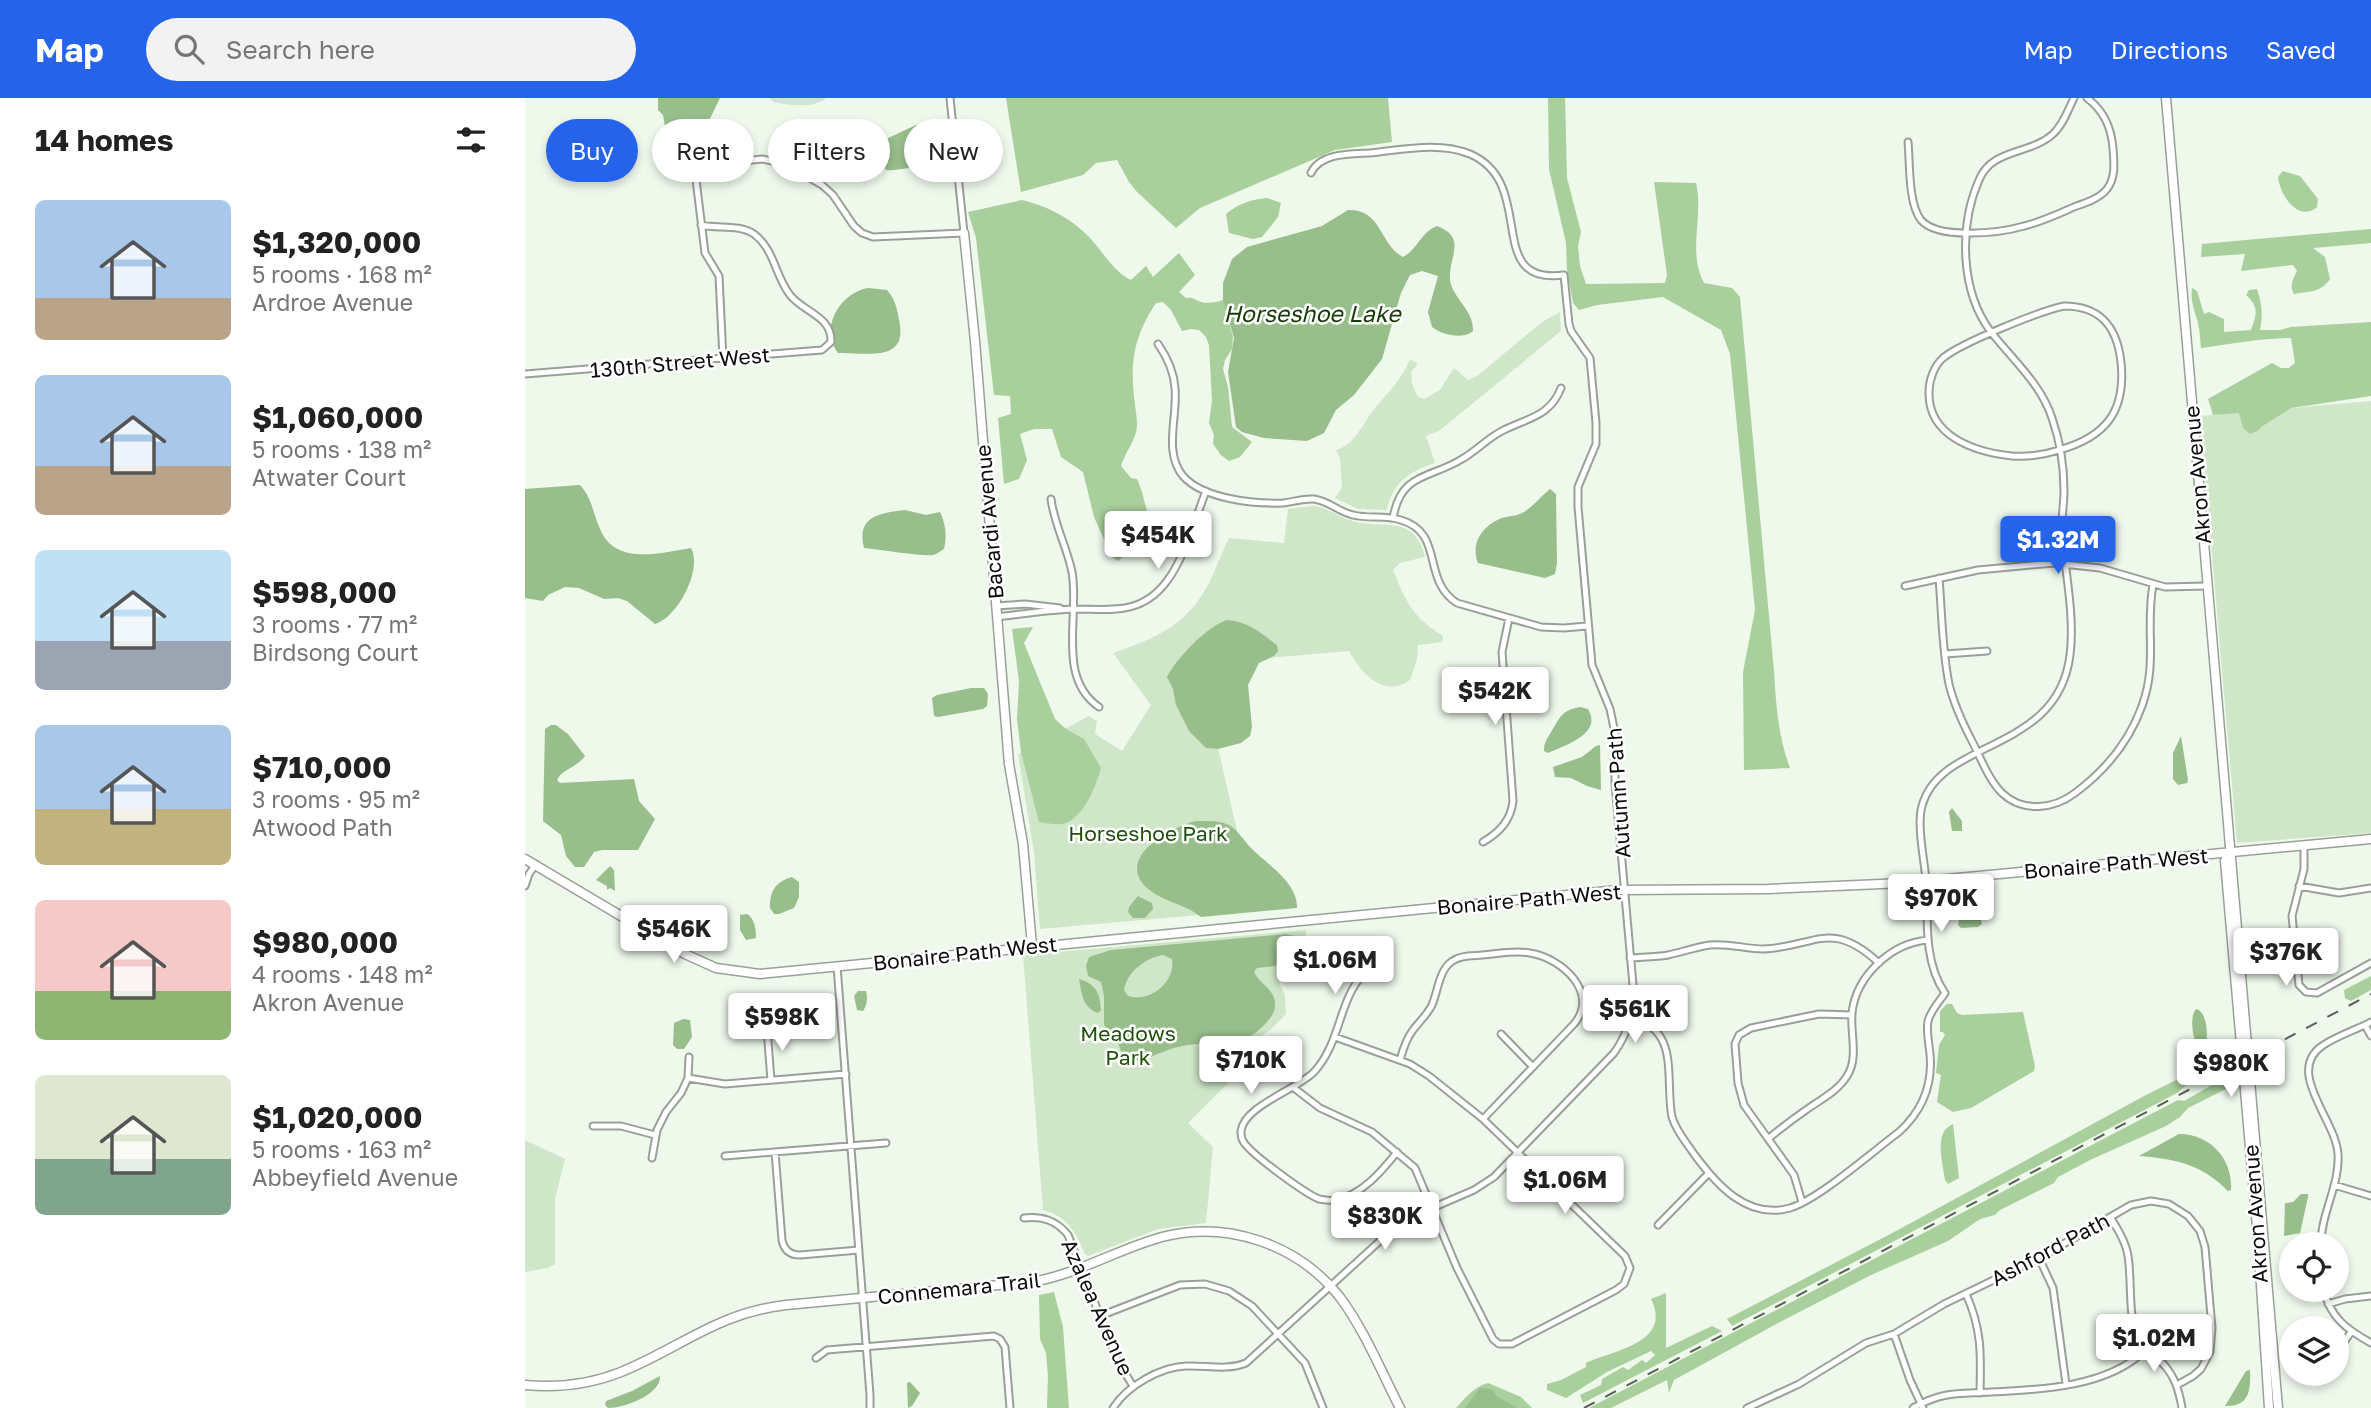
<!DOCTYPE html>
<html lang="en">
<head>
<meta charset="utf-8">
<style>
  :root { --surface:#fff; --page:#f2f2f2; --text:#222; --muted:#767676; --accent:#2563eb }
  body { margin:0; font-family:"Golos Text",sans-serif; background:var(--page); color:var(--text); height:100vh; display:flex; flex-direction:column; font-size:26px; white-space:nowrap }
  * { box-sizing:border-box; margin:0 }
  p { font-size:23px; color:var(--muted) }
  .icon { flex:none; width:38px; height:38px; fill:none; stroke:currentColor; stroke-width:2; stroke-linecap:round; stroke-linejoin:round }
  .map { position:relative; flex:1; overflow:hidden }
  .sheet { display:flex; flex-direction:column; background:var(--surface); width:525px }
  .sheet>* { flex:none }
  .guide { position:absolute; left:21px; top:21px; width:665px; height:63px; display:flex; gap:14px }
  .buttons { position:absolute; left:1754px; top:1134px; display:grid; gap:14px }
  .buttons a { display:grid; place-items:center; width:70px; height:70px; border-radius:50%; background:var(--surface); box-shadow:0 4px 10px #0003; font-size:35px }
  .price { position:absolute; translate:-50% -60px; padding:0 16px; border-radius:7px; background:#fff; color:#222; font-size:23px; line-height:46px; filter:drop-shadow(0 2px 4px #0008) }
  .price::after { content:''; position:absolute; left:50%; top:42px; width:21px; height:16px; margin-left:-10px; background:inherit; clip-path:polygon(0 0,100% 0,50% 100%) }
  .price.current { background:var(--accent); color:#fff }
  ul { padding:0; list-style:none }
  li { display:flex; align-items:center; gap:21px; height:175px; padding:0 35px }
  li span { display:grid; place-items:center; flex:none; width:196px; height:140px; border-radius:10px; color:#555 }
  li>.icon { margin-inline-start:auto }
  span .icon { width:84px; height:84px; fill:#fffc; stroke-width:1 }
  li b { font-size:30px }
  h2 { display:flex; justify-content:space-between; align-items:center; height:84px; padding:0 35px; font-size:30px }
  .chip { padding:0 24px; border-radius:32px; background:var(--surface); box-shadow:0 4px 10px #0003; font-size:24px; line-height:63px }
  .chip.current { background:var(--accent); color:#fff }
  header { display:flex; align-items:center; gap:42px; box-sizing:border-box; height:98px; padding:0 35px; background:var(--accent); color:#fff }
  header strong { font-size:33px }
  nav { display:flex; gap:38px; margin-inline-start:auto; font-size:24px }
  .search { width:490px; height:63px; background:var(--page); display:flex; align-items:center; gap:18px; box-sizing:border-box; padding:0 24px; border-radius:38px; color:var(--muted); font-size:26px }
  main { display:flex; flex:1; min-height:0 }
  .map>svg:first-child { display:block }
  .green { fill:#cfe7c8 }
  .forest { fill:#a8cf9c }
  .water { fill:#98be8c; fill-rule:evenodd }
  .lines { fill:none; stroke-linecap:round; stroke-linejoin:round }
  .street-casing { stroke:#98a196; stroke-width:9 }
  .secondary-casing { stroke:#98a196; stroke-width:11 }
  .street { stroke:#fff; stroke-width:5 }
  .secondary { stroke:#fff; stroke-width:8 }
  .rail { stroke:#595e57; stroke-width:2; stroke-dasharray:12 12; stroke-linecap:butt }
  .labels { text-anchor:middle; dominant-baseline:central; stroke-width:5; stroke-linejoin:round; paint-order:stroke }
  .street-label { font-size:21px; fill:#0b0e0a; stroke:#fff }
  .park-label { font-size:21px; fill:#20510b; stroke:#fff }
  .water-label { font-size:23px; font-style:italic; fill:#183c09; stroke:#fff }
</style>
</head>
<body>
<header>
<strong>Map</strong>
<div class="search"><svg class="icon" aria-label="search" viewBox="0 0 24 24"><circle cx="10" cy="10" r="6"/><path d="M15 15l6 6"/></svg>Search here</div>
<nav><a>Map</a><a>Directions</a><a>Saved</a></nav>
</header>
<main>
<section class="sheet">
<h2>14 homes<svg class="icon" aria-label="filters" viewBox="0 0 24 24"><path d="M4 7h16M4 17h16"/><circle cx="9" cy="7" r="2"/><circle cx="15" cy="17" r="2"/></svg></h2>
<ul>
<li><span style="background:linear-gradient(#a9c7e8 70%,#b9a48a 0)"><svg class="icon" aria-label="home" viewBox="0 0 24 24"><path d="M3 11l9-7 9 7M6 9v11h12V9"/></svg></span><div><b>$1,320,000</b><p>5 rooms · 168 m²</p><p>Ardroe Avenue</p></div></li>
<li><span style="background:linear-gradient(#a9c7e8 65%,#b9a48a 0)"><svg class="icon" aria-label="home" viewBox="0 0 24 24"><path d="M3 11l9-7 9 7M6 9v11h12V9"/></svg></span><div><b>$1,060,000</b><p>5 rooms · 138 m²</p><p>Atwater Court</p></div></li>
<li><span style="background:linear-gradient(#bfe0f5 65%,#9aa5b1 0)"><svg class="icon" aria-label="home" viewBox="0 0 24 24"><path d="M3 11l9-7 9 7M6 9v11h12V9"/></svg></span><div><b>$598,000</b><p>3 rooms · 77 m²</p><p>Birdsong Court</p></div></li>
<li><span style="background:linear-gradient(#a9c7e8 60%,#c2b280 0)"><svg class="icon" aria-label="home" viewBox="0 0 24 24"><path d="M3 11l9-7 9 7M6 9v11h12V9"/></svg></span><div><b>$710,000</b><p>3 rooms · 95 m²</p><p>Atwood Path</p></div></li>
<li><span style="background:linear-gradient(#f6c9c9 65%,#8fb573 0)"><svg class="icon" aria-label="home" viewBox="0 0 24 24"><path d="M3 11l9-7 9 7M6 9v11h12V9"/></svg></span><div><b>$980,000</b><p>4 rooms · 148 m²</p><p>Akron Avenue</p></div></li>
<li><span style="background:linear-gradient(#dfe7d0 60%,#7fa58c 0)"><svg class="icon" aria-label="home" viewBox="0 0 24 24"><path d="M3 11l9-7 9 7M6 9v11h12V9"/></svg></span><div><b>$1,020,000</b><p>5 rooms · 163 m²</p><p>Abbeyfield Avenue</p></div></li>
</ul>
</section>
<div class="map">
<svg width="1846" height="1310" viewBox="0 0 1846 1310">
  <rect width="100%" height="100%" fill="#eef8eb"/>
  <!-- green -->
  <path class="green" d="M245,0H301C288,11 264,7 248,4Z
    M1035,214L1036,233L914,333L901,338L910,365C885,373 867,385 862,412L833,411L810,400L817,390L815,361L811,352C829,348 839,324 849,311C863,295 877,281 885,261L893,266L886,274L887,286L893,299L899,301L915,292L929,270L943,282L952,278L1017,224Z
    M1846,303V735L1712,745L1675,318Z
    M787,408C802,409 813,419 828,423C858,432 890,415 900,459L875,465L868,472C882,506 887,518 918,538V544L893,547L892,562L885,582C859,601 836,575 824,553L674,566L730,812L515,831L509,754L493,656L564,618L572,623L570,636L597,653L626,607L588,555C634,539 665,526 687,479C693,466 698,452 704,440L759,445L763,411Z
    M781,832C780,852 766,865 751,876L760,898L761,916L745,932L725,945L702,948L717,971L663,1025L688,1049L681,1125L633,1131L563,1158L560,1156C551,1134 542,1118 518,1112L498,857Z
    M0,1042L40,1061L30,1101V1166L23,1170L0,1174Z"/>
  <!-- forest -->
  <path class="forest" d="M481,0H863L867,44L810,52L675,110L651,130L612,94L604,84L592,62L571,65L558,77L496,94Z
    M1023,0H1040L1042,80L1056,134L1053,148L1055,168L1061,186L1140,185L1142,177L1129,84L1171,85C1179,118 1162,153 1179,185L1207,190L1215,199L1249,573C1251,607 1253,638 1265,670L1219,672L1218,574L1230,512L1205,256L1196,232L1138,199L1072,207L1054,212L1048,205L1042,172L1041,145L1024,71Z
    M1758,73L1775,78L1793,101L1792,109C1773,125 1755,97 1753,79Z
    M742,100L756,105L753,119L737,139L728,141L704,135L701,116C714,105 725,102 742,100Z
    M497,102C521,108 542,118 560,135C576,150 586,172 606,182L621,168L628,179L654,155L670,177L654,194L661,200C669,199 669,202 676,204C683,206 692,204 698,202L708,239L707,251L700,262L698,271L703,289L707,329L727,344L715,359L704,363L696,357L688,346L689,337L684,325L687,303L684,247L681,239L674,232L666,231L657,233L646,212L638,204L631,205C610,237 605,261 609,299C610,308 612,318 612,327C612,341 600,354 596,368L606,380L612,381L617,394L624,421L616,433L606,442L605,453L593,463L587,459L569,419L558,374L536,359L527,331H509L495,336L502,362L494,381L479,386L473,320L486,316L485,298L469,297L451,140L443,114Z
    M1846,131V145L1788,150L1800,159L1805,181C1796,195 1784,193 1769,196C1764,188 1768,181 1772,173L1768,167L1716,173L1720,156L1676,159L1677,146Z
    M1667,190L1672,193L1679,216L1684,214L1699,221V234L1726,232C1732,215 1734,209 1721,197L1724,192L1732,191C1737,205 1738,218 1735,232H1755L1766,229L1846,224V298L1766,310L1736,329L1734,332L1725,336L1718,330L1714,315L1688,317L1683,301L1747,265L1756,270H1764L1770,265L1766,240C1736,240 1707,246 1676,250C1675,242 1675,233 1673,225C1670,214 1665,203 1667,190Z
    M508,529L499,545L530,621L541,631L559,641L576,670C571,688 558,722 537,726C531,727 521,725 514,724L496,654L492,621L494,583L487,531Z
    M1846,878V892L1826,903L1820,900L1819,892Z
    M1422,906H1427L1432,915L1437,917L1498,914L1510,968L1509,973L1446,1010L1428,1014L1412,1004L1416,977L1411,975L1414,947L1420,937L1418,934H1415V913Z
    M1701,957L1703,961L1666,983L1652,995L1207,1228L1202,1221L1373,1132L1621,997Z
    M1705,978L1708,985L1705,989L1663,1010L1655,1019L1641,1028L1565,1062L1533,1079L1529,1085L1475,1112L1470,1117L1455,1121L1423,1143L1346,1177L1257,1223L1149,1282L1144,1295L1142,1282L1086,1310H1064L1653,1002L1659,1003L1694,983Z
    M1428,1026L1434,1080L1423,1086L1420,1082C1418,1065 1408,1034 1428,1026Z
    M529,1194L538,1229L544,1310H522L523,1278L521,1255L515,1241L514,1197Z
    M1141,1195V1250L1187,1228L1197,1233L1058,1305L1055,1297L1076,1287L1077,1281L1098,1269L1103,1272L1117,1262L1121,1265L1130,1257L1126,1253L1082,1274L1041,1300L1022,1292V1286L1036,1282L1061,1269V1265C1088,1252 1148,1245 1126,1201Z
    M963,1285L996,1299L1007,1310H931C941,1299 949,1289 963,1285Z"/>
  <!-- water -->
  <path class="water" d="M133,0H195L179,33L140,28L138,17L133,12Z
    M391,27H395C407,36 413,49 408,64C405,66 366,74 362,72C358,71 356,66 354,63L359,42Z
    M823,112C857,111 854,146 878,159C892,152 896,134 912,128C943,140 923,159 925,182C928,201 949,212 948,233C938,242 917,237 907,229L903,214L913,178L897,173L885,177L876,195L857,261L829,297L811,312L799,335L782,343L739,340L717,334L711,329L703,274L709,240L698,203V185L707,161L722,149L797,128Z
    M343,190L362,192C370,201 372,210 374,222C384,266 340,254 313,255C294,230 315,195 343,190Z
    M55,387C68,402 67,413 75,431C90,468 135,455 166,450C178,472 152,520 130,526L102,503L93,500L79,501L54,490L40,489L23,497L18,503L0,500V391Z
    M1025,391L1031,396L1032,465L1030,476L1020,480L953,465C945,445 958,427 977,420C984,418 993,418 999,414C1009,408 1016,398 1025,391Z
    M380,412L401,417L415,414C421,427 422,438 419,451C415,453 412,456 408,457C402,459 350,451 339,450C331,418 355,415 380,412Z
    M702,522C722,523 736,535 752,547L753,553L749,558L734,565L723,587L727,629L725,638L716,645L693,651L681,650L664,633L651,607L648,591L642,579C651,561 682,528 702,522Z
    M446,590H459L463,596L462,608L458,611L413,619L409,618L407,600L412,597Z
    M1055,609L1063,611C1078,636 1040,647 1023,655L1019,653C1019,645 1021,642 1025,636C1034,621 1036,612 1055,609Z
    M26,627H31L43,636L60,658C50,671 37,671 32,682L35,685L109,681L114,703L130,721L113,752H77L69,754L59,769H50L41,758L36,737L18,723L20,631Z
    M1656,638L1663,682L1662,685L1653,687L1648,681V655Z
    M1075,647L1076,692L1062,688L1046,680L1030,679L1028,669L1057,659L1071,648Z
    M1427,710L1437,723V733H1427L1424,714Z
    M671,723C682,723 694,722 704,727C713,732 719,743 727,751C743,767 773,785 772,810L676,819C660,806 639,804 623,791C588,760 646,729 671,723Z
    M85,768L89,772L90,793L85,790L82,792V788L71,782Z
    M267,779L274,784V799L269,810L254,816H249L245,810C244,794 251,783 267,779Z
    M1443,793L1449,811L1455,818L1457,826L1453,829L1436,830L1433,827C1434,817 1440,804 1443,793Z
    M613,798L627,805L628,811L620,820H608L603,814L604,809Z
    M222,816C230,821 231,831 231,840L221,842L215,832V817Z
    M760,836L774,839L770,854L750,868L732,870L729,874C734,885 748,890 750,904C751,912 747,918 742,924C713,956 692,941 657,948C639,951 617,966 600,963L593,945L579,927V898L576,884L563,878L561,868L564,859L586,852ZM638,857L647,861C651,884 625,905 603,898L599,892C602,874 620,860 638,857Z
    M554,881C571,886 575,895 576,912L573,915C557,909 557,896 554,881Z
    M333,893H341C343,900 342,907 338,913L332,912L329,898Z
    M1671,911L1674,912C1682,919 1682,932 1682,943L1672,948C1668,940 1664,919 1671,911Z
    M158,921L165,922L167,939L159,951H152L148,947L149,925Z
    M1654,1036C1685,1036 1708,1061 1706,1092L1703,1093C1676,1066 1651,1061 1614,1058Z
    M1776,1096H1783V1099L1775,1135L1759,1138L1760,1105L1768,1104Z
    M1725,1272C1726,1293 1724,1309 1700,1308L1721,1273Z
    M135,1278C136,1297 99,1310 83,1310L80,1307L81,1303L107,1293Z
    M385,1284L395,1295L387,1308L383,1310L382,1285Z
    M955,1290L966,1291L973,1299L993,1310H940Z"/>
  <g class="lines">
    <!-- street casing -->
    <g class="street-casing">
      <path id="street" d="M1383,44C1385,64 1383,106 1396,122C1413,142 1475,135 1499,128C1516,124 1533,116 1549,109C1560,105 1574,101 1582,91C1591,79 1589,65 1588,50C1586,29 1579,13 1562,0
        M167,49L180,155L194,178L198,261
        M170,68L237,61L261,66L297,87L308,97L329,128L337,135L348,139L439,135L425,0
        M1539,208C1576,208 1592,229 1596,264C1601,313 1581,339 1534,352C1519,357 1502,359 1487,358C1449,354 1403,338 1404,294C1404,282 1409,268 1418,260C1436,245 1515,213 1539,208Z
        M633,246C642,259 649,274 650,290C653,318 638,354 658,378C678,401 729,406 758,405C768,404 779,400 789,401C804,403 814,414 828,417C844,421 860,417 876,422C920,435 896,482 932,505L1016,529L1039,530L1062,528
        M0,276L297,252L306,244C307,218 278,214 265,197C250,178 250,152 229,136C214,126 193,131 176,127
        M526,401C529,426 542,449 547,474C555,517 531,580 574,609
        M868,420C876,374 905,381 937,361C951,353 963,340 977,333C1002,320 1025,319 1036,290
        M1414,480C1417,515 1417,552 1424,586C1429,607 1438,626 1448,645C1456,661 1464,682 1477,695C1498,715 1529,711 1550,695C1581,672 1604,644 1617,608C1633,564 1620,530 1628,487
        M1380,488L1453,472L1529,465L1575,470L1640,489L1681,488
        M471,508L500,506L535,510
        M472,519C497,516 523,512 548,511C585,511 616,518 642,483C660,459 670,421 681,393
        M1420,556L1462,553
        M958,744C975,734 986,722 988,703L977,554L984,520
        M1779,748V771L1767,818L1774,887L1781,894L1792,895L1846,865
        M0,788L4,776L11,766
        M1774,788L1814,795L1846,790
        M1105,860C1118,859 1131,859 1143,857C1157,854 1171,849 1185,847C1203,845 1221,851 1238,851C1291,849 1305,820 1354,865
        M312,868L345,1297V1310
        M839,875C813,903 816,945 789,974C771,992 719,1008 716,1033C716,1037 716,1040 718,1043C724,1055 781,1096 794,1101C799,1102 805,1103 810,1102C836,1098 857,1073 872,1054
        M1106,922C1119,923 1129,928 1136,940C1148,959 1142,996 1147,1019C1151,1033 1161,1044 1169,1056C1191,1086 1222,1122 1265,1110C1294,1101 1347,1054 1374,1034C1397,1013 1408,987 1405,956C1404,945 1401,934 1403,923C1406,912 1414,904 1420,895C1400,867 1402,826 1402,793C1401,769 1391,729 1397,708C1415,640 1533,656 1545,557C1550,518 1540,474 1537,435C1536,421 1539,407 1539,393C1539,368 1535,343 1527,320C1516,286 1488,262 1466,234C1435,193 1434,128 1454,82C1467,50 1505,57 1528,36C1538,27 1543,12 1549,0
        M1840,927L1846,938
        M242,931L246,982
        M976,936L1008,969
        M875,962C878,951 881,941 888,932C894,924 902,917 907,907C913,893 914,873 926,864C935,857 947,858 957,857C973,856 990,852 1005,855C1037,860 1075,895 1049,926L958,1021
        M163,980L200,986L321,976
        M769,990L795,1010L847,1034L890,1070L932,1170L968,1241L974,1246H987L1091,1192L1099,1186L1105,1170L1100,1158L958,1021L904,978L885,966L810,939
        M68,1028H96L130,1037
        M1243,1041C1255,1031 1268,1021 1281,1012C1295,1002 1313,993 1322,978C1334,960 1325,935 1327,915C1331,878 1366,845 1403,842
        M250,1054L257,1142C259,1152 265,1157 275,1157L334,1152
        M200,1058L361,1045
        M127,1060L132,1032L141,1014L156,995L163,980L164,959
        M1809,1087L1846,1098
        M1277,1104L1269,1077L1219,1007L1213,985L1210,946L1214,937L1226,930L1294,916L1327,917
        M1585,1119C1593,1131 1601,1144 1603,1158C1607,1183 1603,1217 1612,1239C1617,1251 1625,1255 1634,1262C1649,1275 1654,1292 1657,1310
        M499,1120C517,1118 531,1122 543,1137L593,1264L608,1288
        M1133,1127L1183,1076
        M1796,1146C1796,1115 1815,1087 1813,1056C1811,1022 1760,974 1797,948C1811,938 1831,932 1846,924
        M1514,1160L1528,1190L1541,1286
        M1799,1192C1805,1220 1823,1232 1846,1245
        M1441,1196C1457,1231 1456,1257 1455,1295
        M1803,1206L1820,1201L1846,1198
        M575,1218L655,1187L680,1186L704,1193L727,1208L780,1265L798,1310
        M1369,1236L1385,1282L1398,1310
        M1811,1256L1826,1234
        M291,1260L302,1252L469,1238L475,1241L480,1249L485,1310
        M588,1310C602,1288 635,1269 661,1268C682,1267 701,1273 721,1265L868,1131L898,1114L949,1092L969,1079L1089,955C1104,934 1109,913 1108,887L1090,685V635L1085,611L1067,567L1053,409V389L1071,346V325L1065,260L1046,233L1044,226L1039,177C957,188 1014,86 945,56C914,43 876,52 844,55C825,56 795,55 786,75
        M1222,1310L1274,1286L1341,1245L1369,1236L1419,1206L1514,1160L1606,1107L1626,1103L1644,1106L1663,1118L1675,1133L1680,1149L1687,1230L1685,1254L1676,1271L1668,1278L1652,1287
        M1388,1310C1418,1293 1433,1296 1466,1294C1514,1292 1584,1289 1620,1252"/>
    </g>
    <!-- secondary casing -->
    <g class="secondary-casing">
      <path id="secondary" d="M1641,0L1753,1310
        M439,135L450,243L484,666L498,746L507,848
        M1704,755L1700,763L1733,1141L1744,1310
        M0,761L160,856L191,870L235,876L1093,792L1243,791L1379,785L1846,741
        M0,1287C32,1290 66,1286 96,1274C157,1249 192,1215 261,1207L507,1184C553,1176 593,1151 637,1139C702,1122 772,1146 814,1198C839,1231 856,1273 875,1310"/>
    </g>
    <!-- street -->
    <use href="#street" class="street"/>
    <!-- secondary -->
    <use href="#secondary" class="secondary"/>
    <!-- rail -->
    <path class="rail" d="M1059,1310L1846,896"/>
  </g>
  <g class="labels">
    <!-- street labels -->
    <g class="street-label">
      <text transform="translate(155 264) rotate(-5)">130th Street West</text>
      <text transform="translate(1672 377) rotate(-95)">Akron Avenue</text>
      <text transform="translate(464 424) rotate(-95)">Bacardi Avenue</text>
      <text transform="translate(1093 695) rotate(-94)">Autumn Path</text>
      <text transform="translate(1591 765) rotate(-5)">Bonaire Path West</text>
      <text transform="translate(1004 801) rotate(-5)">Bonaire Path West</text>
      <text transform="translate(440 855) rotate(-6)">Bonaire Path West</text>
      <text transform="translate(1730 1116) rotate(-94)">Akron Avenue</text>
      <text transform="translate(1525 1151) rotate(-28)">Ashford Path</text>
      <text transform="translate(434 1190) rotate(-6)">Connemara Trail</text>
      <text transform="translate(573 1209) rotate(66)">Azalea Avenue</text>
    </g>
    <!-- park labels -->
    <g class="park-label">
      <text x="623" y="735">Horseshoe Park</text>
      <text x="603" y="935">Meadows<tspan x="603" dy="24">Park</tspan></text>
    </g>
    <!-- water labels -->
    <g class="water-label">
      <text x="787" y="215">Horseshoe Lake</text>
    </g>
  </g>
</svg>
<div class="buttons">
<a><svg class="icon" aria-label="locate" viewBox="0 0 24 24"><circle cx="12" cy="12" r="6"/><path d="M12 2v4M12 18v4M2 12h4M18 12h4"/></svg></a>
<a><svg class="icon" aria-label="layers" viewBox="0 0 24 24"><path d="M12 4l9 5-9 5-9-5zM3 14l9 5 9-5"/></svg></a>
</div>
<b class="price" style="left:633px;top:473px">$454K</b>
<b class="price current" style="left:1533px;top:478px">$1.32M</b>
<b class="price" style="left:970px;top:629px">$542K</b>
<b class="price" style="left:1416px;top:836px">$970K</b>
<b class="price" style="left:149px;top:867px">$546K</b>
<b class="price" style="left:1761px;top:890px">$376K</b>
<b class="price" style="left:810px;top:898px">$1.06M</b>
<b class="price" style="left:1110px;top:947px">$561K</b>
<b class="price" style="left:257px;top:955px">$598K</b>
<b class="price" style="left:726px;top:998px">$710K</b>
<b class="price" style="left:1706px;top:1001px">$980K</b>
<b class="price" style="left:1040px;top:1118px">$1.06M</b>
<b class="price" style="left:860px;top:1154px">$830K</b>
<b class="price" style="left:1629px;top:1276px">$1.02M</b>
<div class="guide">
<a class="chip current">Buy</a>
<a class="chip">Rent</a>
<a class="chip">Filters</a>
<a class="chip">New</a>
</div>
</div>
</main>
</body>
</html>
